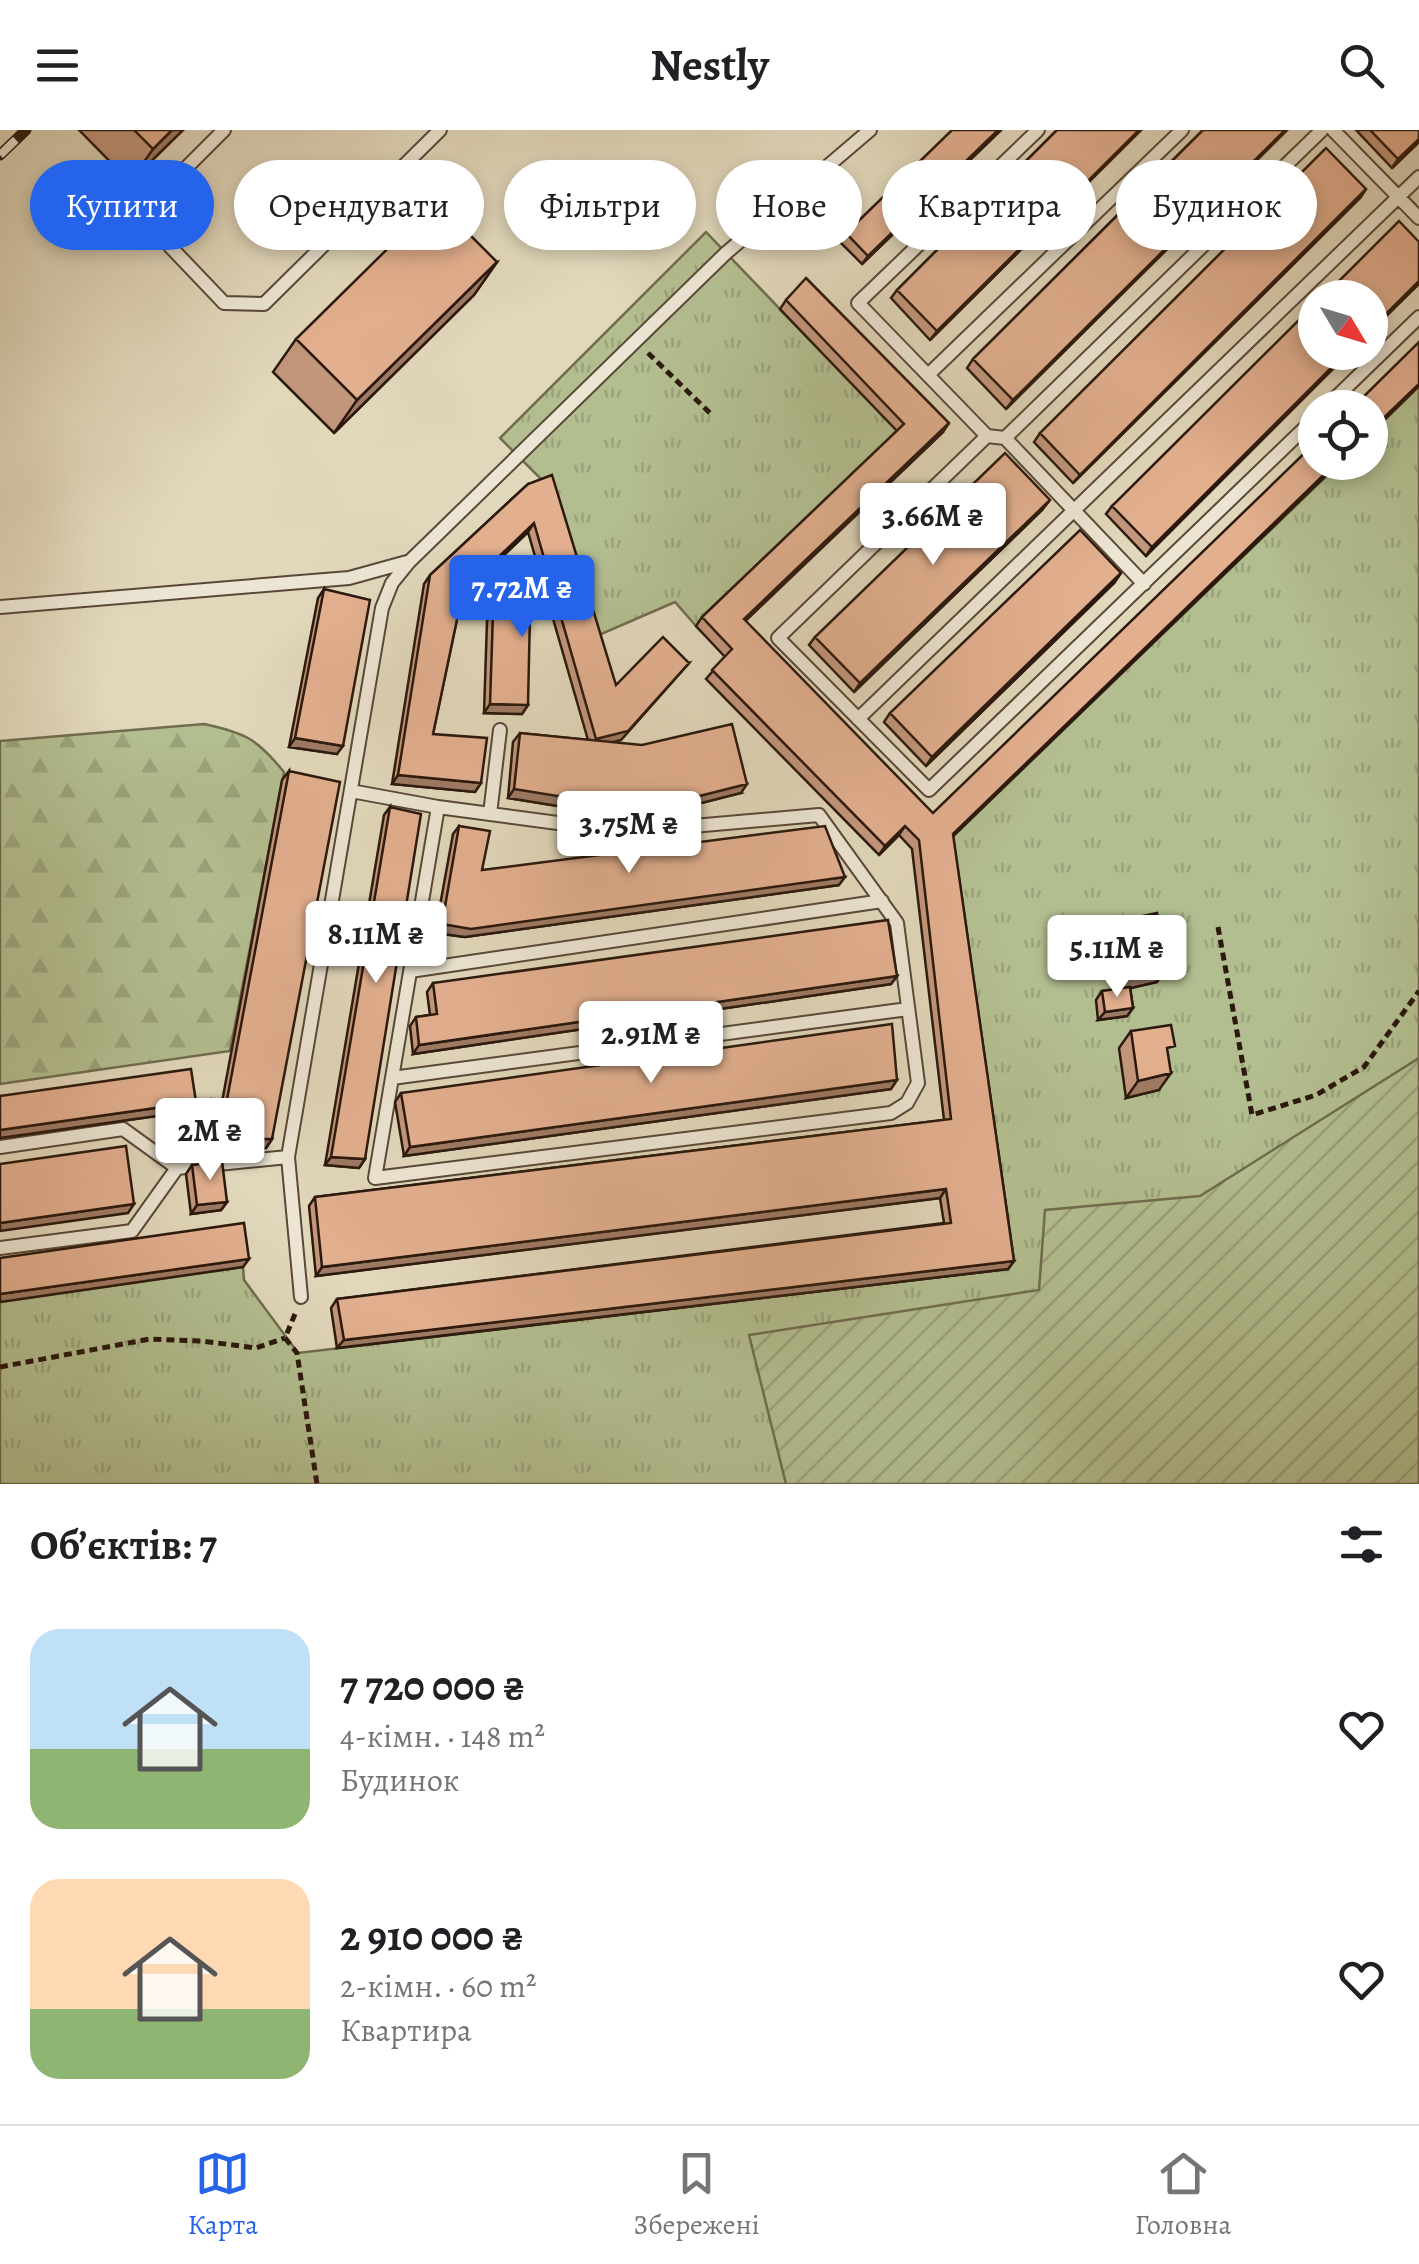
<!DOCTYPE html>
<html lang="uk">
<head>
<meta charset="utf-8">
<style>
  :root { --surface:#fff; --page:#f6f6f6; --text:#202124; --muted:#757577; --line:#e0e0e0; --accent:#2563eb }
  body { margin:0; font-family:Alegreya,serif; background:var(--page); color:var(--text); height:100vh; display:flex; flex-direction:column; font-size:38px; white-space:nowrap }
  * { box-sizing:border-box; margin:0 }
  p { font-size:32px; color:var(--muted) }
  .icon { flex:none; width:55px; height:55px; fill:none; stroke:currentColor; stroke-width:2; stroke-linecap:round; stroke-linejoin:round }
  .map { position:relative; height:1354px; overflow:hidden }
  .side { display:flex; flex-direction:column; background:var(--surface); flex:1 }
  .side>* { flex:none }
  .top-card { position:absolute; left:30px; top:30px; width:1360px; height:90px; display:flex; gap:20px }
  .needle { width:65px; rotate:128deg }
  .tools { position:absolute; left:1298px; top:150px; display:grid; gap:20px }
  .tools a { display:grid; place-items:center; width:90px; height:90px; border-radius:50%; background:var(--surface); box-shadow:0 5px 15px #0003; font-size:50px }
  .price { position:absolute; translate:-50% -85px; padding:0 22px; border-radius:10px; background:#fff; color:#222; font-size:32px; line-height:65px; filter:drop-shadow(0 2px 5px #0008) }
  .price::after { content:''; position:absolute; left:50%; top:60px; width:30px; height:22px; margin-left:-15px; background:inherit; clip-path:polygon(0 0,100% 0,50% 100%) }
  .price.selected { background:var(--accent); color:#fff }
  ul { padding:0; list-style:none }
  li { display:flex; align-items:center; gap:30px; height:250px; padding:0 30px }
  li span { display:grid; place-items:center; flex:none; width:280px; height:200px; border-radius:30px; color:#555 }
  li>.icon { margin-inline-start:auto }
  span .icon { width:120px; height:120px; fill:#fffc; stroke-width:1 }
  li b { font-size:42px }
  h2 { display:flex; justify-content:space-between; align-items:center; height:120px; padding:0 30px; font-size:42px }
  .chip { padding:0 35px; border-radius:45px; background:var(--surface); box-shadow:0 5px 15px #0003; font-size:35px; line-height:90px }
  .chip.selected { background:var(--accent); color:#fff }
  header { display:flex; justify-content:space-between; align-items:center; height:130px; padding:0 30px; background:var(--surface); font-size:45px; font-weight:600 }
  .dock { display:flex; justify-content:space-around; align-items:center; height:140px; border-top:2px solid var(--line); background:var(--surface); font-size:28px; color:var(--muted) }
  .dock a { display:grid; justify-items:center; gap:5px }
  .dock .selected { color:var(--accent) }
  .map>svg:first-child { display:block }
  .grass { fill:url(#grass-tufts); stroke:#706c4e; stroke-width:2.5 }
  .forest { fill:url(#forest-firs); stroke:#706c4e; stroke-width:2.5 }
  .garden { fill:url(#garden-furrows); stroke:#706c4e; stroke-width:2.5 }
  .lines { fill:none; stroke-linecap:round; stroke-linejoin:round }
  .service-casing { stroke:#594838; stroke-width:16 }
  .path { stroke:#2c190d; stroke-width:5; stroke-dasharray:8 5; stroke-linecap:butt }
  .service { stroke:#ece5d3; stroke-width:12 }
  .rail-casing { stroke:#2c190d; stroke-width:11 }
  .rail { stroke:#ece5d3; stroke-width:8; stroke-dasharray:22; stroke-linecap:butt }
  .wall { fill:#c2967b; stroke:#2c190d; stroke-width:2.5 }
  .shaded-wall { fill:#9e7a64; stroke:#2c190d; stroke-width:2.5 }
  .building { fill:#e2af8f; stroke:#2c190d; stroke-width:2.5 }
</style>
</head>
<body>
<header><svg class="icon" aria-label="menu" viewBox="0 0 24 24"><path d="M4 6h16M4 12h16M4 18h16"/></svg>Nestly<svg class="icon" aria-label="search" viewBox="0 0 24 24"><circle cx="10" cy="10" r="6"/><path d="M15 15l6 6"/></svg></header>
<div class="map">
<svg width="1419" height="1354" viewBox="0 0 1419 1354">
  <defs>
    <pattern id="grass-tufts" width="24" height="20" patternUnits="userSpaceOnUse" patternTransform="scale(2.5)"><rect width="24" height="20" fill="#b3be90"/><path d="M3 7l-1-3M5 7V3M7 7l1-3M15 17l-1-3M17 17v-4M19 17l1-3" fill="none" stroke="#9aa37b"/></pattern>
    <pattern id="forest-firs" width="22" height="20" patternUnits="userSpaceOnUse" patternTransform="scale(2.5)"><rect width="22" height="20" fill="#b3be90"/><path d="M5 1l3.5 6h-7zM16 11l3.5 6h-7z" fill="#9aa37b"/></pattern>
    <pattern id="garden-furrows" width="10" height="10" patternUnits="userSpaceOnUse" patternTransform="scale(2.5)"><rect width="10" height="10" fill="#b3be90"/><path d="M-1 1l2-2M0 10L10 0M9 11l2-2" fill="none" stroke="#9aa37b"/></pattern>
  </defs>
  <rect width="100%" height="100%" fill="#e1d7bb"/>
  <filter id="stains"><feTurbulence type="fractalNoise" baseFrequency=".002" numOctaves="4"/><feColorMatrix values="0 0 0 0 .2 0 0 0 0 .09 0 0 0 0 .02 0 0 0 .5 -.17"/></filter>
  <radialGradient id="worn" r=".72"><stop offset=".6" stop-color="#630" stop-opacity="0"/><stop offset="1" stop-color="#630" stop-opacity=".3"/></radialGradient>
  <!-- grass -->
  <path class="grass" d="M706,102L898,302L696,496L675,472L592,508L546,354L500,308Z
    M1419,256V1354H0V1172L243,1137L244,1150L298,1223L1008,1139L946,713L1340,333L1370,332V304Z"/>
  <!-- forest -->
  <path class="forest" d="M204,594C246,603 257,609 284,642L230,921L0,954V611Z"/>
  <!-- garden -->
  <path class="garden" d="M1419,928V1354H786L749,1205L1039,1160L1045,1080L1200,1066Z"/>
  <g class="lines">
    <!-- service casing -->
    <g class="service-casing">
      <path id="service" d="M224,0L163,61L162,108L224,173L264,174L440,0
        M1038,0L858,173L987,306L1005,308L1322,0
        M1333,0L1419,88
        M928,245L1182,0
        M1325,278L1419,187
        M987,306L778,508L929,660L1315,288
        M1005,308L1144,454
        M0,477L349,448L407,432
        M858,589L1419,47
        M351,661L438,677L625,702L819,685L897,793L918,953L907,973L891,983L375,1048L438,677
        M490,684L500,600
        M410,841L882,771
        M392,948L908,879
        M0,1017L123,999L177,1038L288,1027
        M0,1118L132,1101L177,1038
        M301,1167L288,1027L382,478L392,453L409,432L726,123L870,0"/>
    </g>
    <!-- path -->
    <path class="path" d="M648,223L712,285
      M1218,797L1252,985L1316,965L1364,937L1419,861
      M295,1184L285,1208L297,1223L317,1354
      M0,1237L150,1209L202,1211L256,1218L285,1208"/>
    <!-- service -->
    <use href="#service" class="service"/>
    <!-- rail casing -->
    <g class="rail-casing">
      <path id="rail" d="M0,25L26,0"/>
    </g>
    <!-- rail -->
    <use href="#rail" class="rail"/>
  </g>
  <!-- wall -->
  <path class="wall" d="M79,0H183L130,52Z
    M1001,0L862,134L840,112L846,103Z
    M1057,0H1141L930,210L891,168L897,160Z
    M1203,0H1287L1006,279L967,238L973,229Z
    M1356,0H1419V12L1392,38Z
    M1366,59L1360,68L1073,353L1034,312L1040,303Z
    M497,132L474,165L334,303L273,242L296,209Z
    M786,170L943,302L745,491L953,707L1014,1131L1008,1139L337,1218L331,1178L337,1169L944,1093L940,1068L316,1146L309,1076L315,1067L944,990L912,719L899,705L879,725L706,549L725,527L696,496L702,487L897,301L780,179Z
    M1315,222L1146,426L1106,384L1112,376Z
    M528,354L616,555L689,533L621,610L613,612L741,663L638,689L508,668L513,612L520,603L588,610L528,402L462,465L433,604L481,653L475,662L392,654L424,454L430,445Z
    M1043,379L854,562L809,515L815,507Z
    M1115,452L926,636L884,592L890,583Z
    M324,459L337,624L289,617L318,468Z
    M493,483L528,575L522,584L484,583L487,491Z
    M289,641L272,1009L266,1018H224L219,988L282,650Z
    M390,677L365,1029L359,1038L325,1035L384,685Z
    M459,696L482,740L839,755L465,807L435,803L453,704Z
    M1158,790L1170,801L1164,811L1157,852L1130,858L1133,878L1127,886L1098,890L1096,870L1102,861L1118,859L1107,808L1119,791Z
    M897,846L891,854L413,924L410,896L416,887L430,885L427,862L433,853Z
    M1131,901L1168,925L1159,960L1126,968L1119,918Z
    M891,959L404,1026L395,972L401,963Z
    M0,966L196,972L216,1008L210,1017L184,1024L178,983L0,1008Z
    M192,1035L227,1072L221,1080L191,1084L186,1044Z"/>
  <!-- shaded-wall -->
  <path class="shaded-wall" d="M172,0H183L130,52L153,19Z
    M998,0H1001L862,134L868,126Z
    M1139,0H1141L930,210L937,201Z
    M1285,0H1287L1006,279L1013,270Z
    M1419,9V12L1392,38L1398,29Z
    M1366,59L1360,68L1073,353L1080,345Z
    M497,132L474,165L334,303L357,270Z
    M1419,151V154L1370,202V200Z
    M1347,222H1350L1146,426L1152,417Z
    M1419,254V256L1370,304V301Z
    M949,293L943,302L738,498L744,489Z
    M1337,332H1340L946,713L953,704Z
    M1050,370L1043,379L854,562L860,553Z
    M534,393L528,402L457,470L463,461Z
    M1121,443L1115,452L926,636L932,627Z
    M689,533L621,610L590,618L596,609Z
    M490,574L528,575L522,584L484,583Z
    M295,608L343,616L337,624L289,617Z
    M398,645L481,653L475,662L392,654Z
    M747,654L741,663L638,689L508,668L514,659Z
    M905,696L899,705L879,725L885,716Z
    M845,747L839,755L465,807L435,803L442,794Z
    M1169,835L1157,852L1118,861L1130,843Z
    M897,846L891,854L413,924L419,915Z
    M1133,878L1127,886L1098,890L1105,882Z
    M1171,943L1159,960L1126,968L1138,951Z
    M897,950L891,959L404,1026L410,1017Z
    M184,974L178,983L0,1008V1000Z
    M216,1008L210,1017L184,1024L190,1015Z
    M230,1009H272L266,1018H224Z
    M331,1027L365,1029L359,1038L325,1035Z
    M946,1059L940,1068L316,1146L322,1137Z
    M227,1072L221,1080L191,1084L197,1075Z
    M134,1074L128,1083L0,1101V1093Z
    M249,1129L243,1137L0,1172V1164Z
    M1014,1131L1008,1139L337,1218L344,1210Z"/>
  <!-- building -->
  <path class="building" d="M134,0H172L153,19Z
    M952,0H998L868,126L846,103Z
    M1057,0H1139L937,201L897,160Z
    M1203,0H1285L1013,270L973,229Z
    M1370,0H1419V9L1398,29Z
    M1326,18L1366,59L1080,345L1040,303Z
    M436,71L497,132L357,270L296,209Z
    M1399,91L1419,112V151L1370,200V168H1322Z
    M806,148L949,293L744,489L933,683L1315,313V332H1337L953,704L1014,1131L344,1210L337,1169L951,1093L946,1059L322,1137L315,1067L951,989L919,710L905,696L885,716L712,540L732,519L702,487L904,294L786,170Z
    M1315,174V222H1347L1152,417L1112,376Z
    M1419,212V254L1370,301V278H1352Z
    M1005,323L1050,370L860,553L815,507Z
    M552,345L616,555L663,507L689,533L628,601L596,609L534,393L463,461L433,604L487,608L481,653L398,645L430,445L528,354Z
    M1080,400L1121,443L932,627L890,583Z
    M324,459L370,470L343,616L295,608Z
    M493,483H530L528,575L490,574Z
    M732,594L747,654L644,680L514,659L520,603L642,615Z
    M289,641L340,652L272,1009H230L225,980Z
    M390,677L421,684L365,1029L331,1027Z
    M459,696L490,701L482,740L825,696L845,747L471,799L442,794Z
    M1157,783L1158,790L1167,788L1170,801L1162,803L1169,835L1130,843L1119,791Z
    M888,790L897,846L419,915L416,887L437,884L433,853Z
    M1130,857L1133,878L1105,882L1102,861Z
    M892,894L897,950L410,1017L401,963Z
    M1171,895L1175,916L1167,918L1171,943L1138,951L1131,901Z
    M191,939L196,972L211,969L216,1008L190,1015L184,974L0,1000V966Z
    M126,1016L134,1074L0,1093V1034Z
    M222,1031L227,1072L197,1075L192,1035Z
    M244,1093L249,1129L0,1164V1128Z"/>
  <rect width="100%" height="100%" filter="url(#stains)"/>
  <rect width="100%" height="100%" fill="url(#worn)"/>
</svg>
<div class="tools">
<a><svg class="needle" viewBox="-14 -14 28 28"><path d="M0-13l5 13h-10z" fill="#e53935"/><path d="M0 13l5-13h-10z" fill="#757577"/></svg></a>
<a><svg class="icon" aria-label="locate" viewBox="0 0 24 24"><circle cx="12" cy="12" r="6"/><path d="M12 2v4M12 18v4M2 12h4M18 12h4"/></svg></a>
</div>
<b class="price" style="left:933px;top:438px">3.66M ₴</b>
<b class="price selected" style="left:522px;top:510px">7.72M ₴</b>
<b class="price" style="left:629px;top:746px">3.75M ₴</b>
<b class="price" style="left:376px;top:856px">8.11M ₴</b>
<b class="price" style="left:1117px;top:870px">5.11M ₴</b>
<b class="price" style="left:651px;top:956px">2.91M ₴</b>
<b class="price" style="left:210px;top:1053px">2M ₴</b>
<div class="top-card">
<a class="chip selected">Купити</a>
<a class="chip">Орендувати</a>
<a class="chip">Фільтри</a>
<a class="chip">Нове</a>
<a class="chip">Квартира</a>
<a class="chip">Будинок</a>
</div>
</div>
<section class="side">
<h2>Об’єктів: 7<svg class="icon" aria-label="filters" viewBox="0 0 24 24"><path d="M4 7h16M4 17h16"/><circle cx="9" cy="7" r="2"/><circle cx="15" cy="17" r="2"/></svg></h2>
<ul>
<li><span style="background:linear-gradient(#bfe0f5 60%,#8fb573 0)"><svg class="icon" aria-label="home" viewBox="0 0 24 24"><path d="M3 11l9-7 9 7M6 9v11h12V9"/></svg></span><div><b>7 720 000 ₴</b><p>4-кімн. · 148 m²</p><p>Будинок</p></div><svg class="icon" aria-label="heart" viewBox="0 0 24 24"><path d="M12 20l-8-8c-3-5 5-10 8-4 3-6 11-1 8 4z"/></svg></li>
<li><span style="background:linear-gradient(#ffd9b3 65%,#8fb573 0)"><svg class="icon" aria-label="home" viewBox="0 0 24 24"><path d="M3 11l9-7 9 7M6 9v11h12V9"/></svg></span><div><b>2 910 000 ₴</b><p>2-кімн. · 60 m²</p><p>Квартира</p></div><svg class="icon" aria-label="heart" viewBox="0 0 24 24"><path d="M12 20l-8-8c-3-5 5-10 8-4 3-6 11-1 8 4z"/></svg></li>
</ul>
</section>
<nav class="dock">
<a class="selected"><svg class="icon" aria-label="map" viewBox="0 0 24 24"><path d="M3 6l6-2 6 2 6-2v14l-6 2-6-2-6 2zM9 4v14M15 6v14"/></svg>Карта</a>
<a><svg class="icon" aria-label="saved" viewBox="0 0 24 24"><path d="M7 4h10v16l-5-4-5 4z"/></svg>Збережені</a>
<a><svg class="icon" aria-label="home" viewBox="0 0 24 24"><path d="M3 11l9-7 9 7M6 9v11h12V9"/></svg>Головна</a>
</nav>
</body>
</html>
